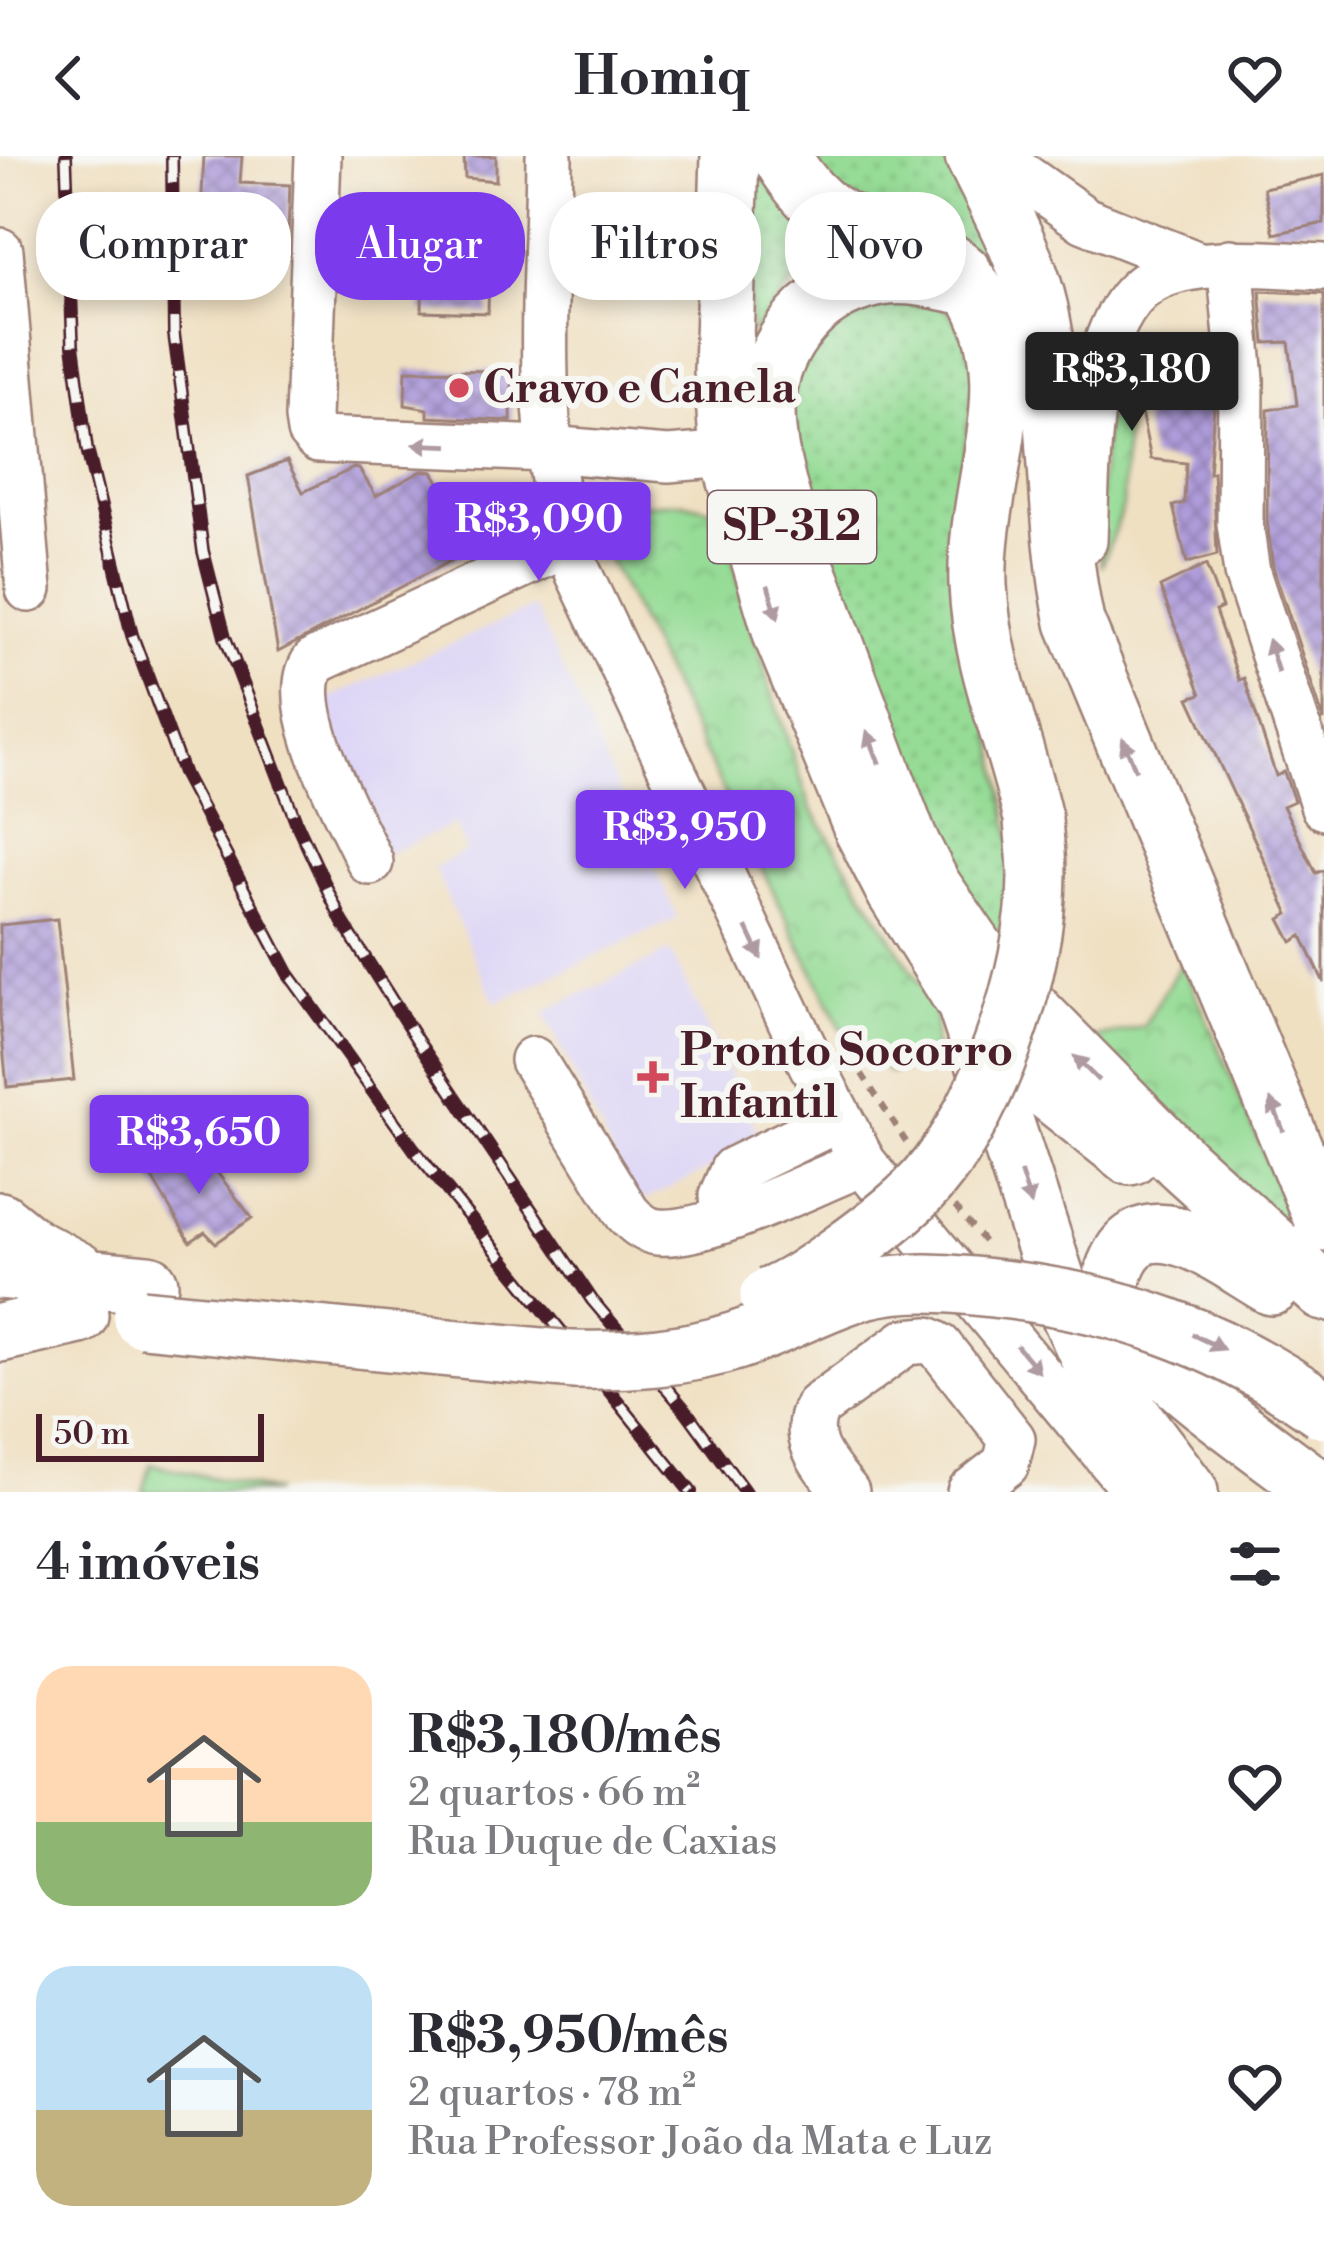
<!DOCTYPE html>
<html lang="pt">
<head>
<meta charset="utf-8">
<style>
  :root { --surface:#fff; --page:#f2f2f3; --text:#2b2b33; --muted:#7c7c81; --accent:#7c3aed }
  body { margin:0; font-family:"Libre Bodoni",serif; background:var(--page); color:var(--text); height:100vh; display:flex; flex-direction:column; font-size:45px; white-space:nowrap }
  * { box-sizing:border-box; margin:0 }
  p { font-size:39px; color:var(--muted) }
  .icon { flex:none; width:66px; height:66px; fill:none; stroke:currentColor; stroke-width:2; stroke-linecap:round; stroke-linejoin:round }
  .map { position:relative; height:1336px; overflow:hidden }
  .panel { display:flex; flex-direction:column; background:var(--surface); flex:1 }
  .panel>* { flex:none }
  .banner { position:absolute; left:36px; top:36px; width:1254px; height:108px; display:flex; gap:24px }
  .scale { position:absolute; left:36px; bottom:30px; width:228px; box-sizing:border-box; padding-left:12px; border:6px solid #4a1f2b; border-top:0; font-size:33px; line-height:42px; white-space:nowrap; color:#4a1f2b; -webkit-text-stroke:9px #f6f6f2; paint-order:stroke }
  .price { position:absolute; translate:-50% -102px; padding:0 27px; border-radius:12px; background:var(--accent); color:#fff; font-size:39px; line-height:78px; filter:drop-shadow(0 3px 6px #0008) }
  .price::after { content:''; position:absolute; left:50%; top:72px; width:36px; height:27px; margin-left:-18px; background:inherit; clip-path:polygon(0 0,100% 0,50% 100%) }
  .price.on { background:#222; color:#fff }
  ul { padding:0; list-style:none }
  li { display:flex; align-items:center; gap:36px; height:300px; padding:0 36px }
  li span { display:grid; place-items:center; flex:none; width:336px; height:240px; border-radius:36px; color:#555 }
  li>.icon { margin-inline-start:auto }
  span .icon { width:144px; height:144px; fill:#fffc; stroke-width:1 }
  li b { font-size:51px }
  h2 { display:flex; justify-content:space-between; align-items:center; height:144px; padding:0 36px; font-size:51px }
  .tag { padding:0 42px; border-radius:48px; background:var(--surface); box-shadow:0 6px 18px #0003; font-size:42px; line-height:108px }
  .tag.on { background:var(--accent); color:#fff }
  header { display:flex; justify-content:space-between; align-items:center; height:156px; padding:0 36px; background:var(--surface); font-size:54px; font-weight:700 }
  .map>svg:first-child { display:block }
  .built { fill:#ddd5f6 }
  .grass { fill:url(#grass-dots); stroke:#707e60; stroke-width:3 }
  .park { fill:url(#park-crowns); stroke:#707e60; stroke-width:3 }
  .pitch { fill:#96dc96; stroke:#707e60; stroke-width:3 }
  .building { fill:url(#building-cross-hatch) }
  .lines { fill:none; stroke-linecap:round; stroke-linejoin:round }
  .minor-casing { stroke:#9d8076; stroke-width:50 }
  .major-casing { stroke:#9d8076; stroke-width:62 }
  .path { stroke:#9d8076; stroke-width:6; stroke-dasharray:9 9; stroke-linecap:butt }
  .minor { stroke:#fff; stroke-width:45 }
  .major { stroke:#fff; stroke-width:57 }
  .rail-casing { stroke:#4a1f2b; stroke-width:14 }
  .rail { stroke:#f6f6f2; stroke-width:9; stroke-dasharray:27; stroke-linecap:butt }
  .major-bridge-casing { stroke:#9d8076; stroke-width:62; stroke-linecap:butt }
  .major-bridge { stroke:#fff; stroke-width:57 }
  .oneway { fill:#ae9aa0 }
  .poi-dot { fill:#d1495b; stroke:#f6f6f2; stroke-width:4.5 }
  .labels { text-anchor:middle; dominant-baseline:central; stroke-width:12; stroke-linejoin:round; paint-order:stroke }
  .shield { fill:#f6f6f2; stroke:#7e6067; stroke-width:3 }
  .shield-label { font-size:42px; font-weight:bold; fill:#4a1f2b }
  .poi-label { font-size:45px; font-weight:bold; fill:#4a1f2b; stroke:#f6f6f2; text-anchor:start }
</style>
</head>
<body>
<header><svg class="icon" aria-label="back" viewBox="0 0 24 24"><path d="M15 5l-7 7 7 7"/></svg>Homiq<svg class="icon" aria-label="heart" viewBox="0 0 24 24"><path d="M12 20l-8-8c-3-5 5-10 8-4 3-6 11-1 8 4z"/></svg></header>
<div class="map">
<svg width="1324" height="1336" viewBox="0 0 1324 1336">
  <defs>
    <pattern id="grass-dots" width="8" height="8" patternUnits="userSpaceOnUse" patternTransform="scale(3)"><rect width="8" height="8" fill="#96dc96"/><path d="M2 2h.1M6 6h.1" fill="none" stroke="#83bc81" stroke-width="1.8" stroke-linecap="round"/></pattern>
    <pattern id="park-crowns" width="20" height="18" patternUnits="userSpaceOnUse" patternTransform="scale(3)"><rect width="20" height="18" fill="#96dc96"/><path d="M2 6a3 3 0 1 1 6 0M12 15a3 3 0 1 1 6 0" fill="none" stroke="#83bc81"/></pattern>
    <pattern id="building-cross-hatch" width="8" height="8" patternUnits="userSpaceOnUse" patternTransform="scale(3)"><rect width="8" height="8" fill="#af9cda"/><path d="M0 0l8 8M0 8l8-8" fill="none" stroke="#907fb1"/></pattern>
  </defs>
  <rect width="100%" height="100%" fill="#f6f6f2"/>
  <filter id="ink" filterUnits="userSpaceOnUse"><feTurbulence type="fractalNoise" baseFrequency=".00833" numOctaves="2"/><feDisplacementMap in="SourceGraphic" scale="24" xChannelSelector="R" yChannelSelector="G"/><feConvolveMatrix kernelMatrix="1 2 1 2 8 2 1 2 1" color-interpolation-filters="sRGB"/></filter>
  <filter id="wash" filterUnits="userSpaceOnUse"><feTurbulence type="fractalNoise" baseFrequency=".004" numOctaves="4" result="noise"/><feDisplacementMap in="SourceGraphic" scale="48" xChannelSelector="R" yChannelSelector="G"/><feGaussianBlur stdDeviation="2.7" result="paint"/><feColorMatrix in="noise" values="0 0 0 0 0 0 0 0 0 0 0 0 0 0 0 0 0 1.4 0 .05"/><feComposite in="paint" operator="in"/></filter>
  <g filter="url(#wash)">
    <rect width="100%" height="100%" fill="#f0e0c2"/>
    <!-- built -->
    <path class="built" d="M534,451L678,762L495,847L434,712L466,695L456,668L376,702L311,550Z
      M670,795L763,987L637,1048L544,856Z"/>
    <!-- grass -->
    <path class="grass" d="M742,0L888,106L796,122L751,179Z
      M800,0H945L1016,137L972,96L861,59Z
      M863,139L942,148L962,173L976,219L955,356L1011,683L1008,785L963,753L795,336L792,194Z"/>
    <!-- park -->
    <path class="park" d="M1111,214L1126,238L1123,350L1101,411L1097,357Z
      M682,346L719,355L770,532L810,650L936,854L933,905L890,917L841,872L608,402L609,376L631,349Z
      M1182,806L1311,1107L1080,887L1144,870Z"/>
    <!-- pitch -->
    <path class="pitch" d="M151,1308L275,1336H143Z"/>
    <g id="blocks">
      <!-- building -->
      <path class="building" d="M204,0H242L240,27L290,29L287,98L199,94Z
        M464,0H496V25L465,22Z
        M1324,19V67L1274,78L1264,32Z
        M419,81L497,84L496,109H489L488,157L422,155L423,108H419Z
        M1260,135L1324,138V565L1273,411L1267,365L1268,254L1297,249L1289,186L1265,187Z
        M406,214L512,215L511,265L428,261V253L405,249Z
        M1138,242L1214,250L1209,317L1213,316L1217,399L1187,407L1173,350L1184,347L1186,307L1151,303Z
        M287,305L303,336L354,312L359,313L376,340L422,315L433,316L444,334L465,351L470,365L465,377L471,394L278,496L248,320Z
        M1206,409L1222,452L1215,455L1239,524L1244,522L1276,620L1284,616L1294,645L1283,650L1316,717L1324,714V827L1302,780L1292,786L1280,763L1289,758L1189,542L1201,538L1160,431Z
        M57,763L74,924L7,931L0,860V769Z
        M189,989L199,1003L206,1002L252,1062L216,1087L205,1076L190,1086L149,1017Z"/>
    </g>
  </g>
  <g filter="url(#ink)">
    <use href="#blocks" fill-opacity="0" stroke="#9d8076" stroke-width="3"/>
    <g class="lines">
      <!-- minor casing -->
      <g class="minor-casing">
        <path id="minor" d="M318,0L308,262L310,275L318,284L548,293L668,303L729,298
          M549,0C548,134 529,289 578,416L811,907L863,1007L1137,1336
          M975,2L1014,14L1085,64L1201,110
          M0,95L29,433
          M1230,106L1241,223L1240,367L1247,417L1324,651
          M1084,385C1087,317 1084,164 1151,125C1194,99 1275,109 1324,111
          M370,706C350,662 283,547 315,505L567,388
          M533,904L627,1057C635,1066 645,1075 658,1076C708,1081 813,1026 863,1007
          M724,1063L722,1040L733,1014L838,963
          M846,1336C826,1311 799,1284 817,1251L906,1186L928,1184L939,1190L1012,1283L1006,1308L970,1336"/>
      </g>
      <!-- major casing -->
      <g class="major-casing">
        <path id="major" d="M730,0L723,215L729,298L783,480L863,673L895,735L966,848L1061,1139L1092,1207L1189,1336
          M781,0C798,28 818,53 849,67C889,85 929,86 963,117
          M974,0C998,49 1027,100 1039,153C1061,256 1053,363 1075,466L1324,1066
          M1033,663C1016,586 981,508 978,429C974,325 1033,224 972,131C943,125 911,116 881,121C807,134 759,199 767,274C773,340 805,405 827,467C854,539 880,611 908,683L932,730L985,807L1183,1008L1324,1136
          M977,860L1048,935L1130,1000
          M0,1065L31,1090L78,1115
          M0,1114L149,1128
          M1272,1130C1230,1107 1146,1036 1116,1110C1109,1128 1105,1146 1117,1162C1164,1225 1259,1287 1322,1336
          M0,1177L79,1159"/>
      </g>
      <!-- path -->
      <path class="path" d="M862,918L907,987
        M955,1051L985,1087"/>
      <!-- minor -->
      <use href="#minor" class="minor"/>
      <!-- major -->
      <use href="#major" class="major"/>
      <!-- rail casing -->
      <g class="rail-casing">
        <path id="rail" d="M66,0L73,189L87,293L132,479L184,619L288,817L414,993L691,1336
          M172,0L174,178L203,395L225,481L297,668L342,765L417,884L592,1144L686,1255L745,1336"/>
      </g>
      <!-- rail -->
      <use href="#rail" class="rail"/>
      <!-- major-bridge casing -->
      <g class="major-bridge-casing">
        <path id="major-bridge" d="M769,1141C796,1130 817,1114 840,1098C865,1080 891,1061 913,1040C985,971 1037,817 1037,718C1037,700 1034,681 1033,663
          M142,1162L573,1204C629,1205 683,1202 736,1185C780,1171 820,1146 864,1134C907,1123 948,1127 992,1132C1117,1145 1221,1181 1324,1254"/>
      </g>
      <!-- major-bridge -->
      <use href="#major-bridge" class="major-bridge"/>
    </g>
    <!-- one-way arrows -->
    <defs><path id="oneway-solid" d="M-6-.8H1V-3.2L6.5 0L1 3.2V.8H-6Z" transform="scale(3)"/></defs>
    <g class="oneway">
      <use href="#oneway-solid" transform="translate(431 289) rotate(-178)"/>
      <use href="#oneway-solid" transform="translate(773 446) rotate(73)"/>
      <use href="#oneway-solid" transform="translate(1273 500) rotate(-107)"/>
      <use href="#oneway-solid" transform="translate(873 591) rotate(-111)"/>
      <use href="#oneway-solid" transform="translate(1129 598) rotate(-112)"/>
      <use href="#oneway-solid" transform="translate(754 787) rotate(65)"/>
      <use href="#oneway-solid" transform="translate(1086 912) rotate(-135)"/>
      <use href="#oneway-solid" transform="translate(1277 959) rotate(-112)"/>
      <use href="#oneway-solid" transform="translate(1026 1033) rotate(72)"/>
      <use href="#oneway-solid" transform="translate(1208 1186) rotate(25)"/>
      <use href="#oneway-solid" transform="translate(1028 1203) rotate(50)"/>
    </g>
  </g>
  <!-- markers -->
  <g class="poi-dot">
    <circle cx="459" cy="232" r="12"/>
    <path d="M647 903h12v12h12v12h-12v12h-12v-12h-12v-12h12z"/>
  </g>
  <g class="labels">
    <!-- shield labels -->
    <rect class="shield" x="708" y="335" width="168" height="72" rx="9"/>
    <g class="shield-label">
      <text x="792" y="371">SP-312</text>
    </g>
    <!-- poi labels -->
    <g class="poi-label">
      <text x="483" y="232">Cravo e Canela</text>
      <text x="680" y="895">Pronto Socorro<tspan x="680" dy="52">Infantil</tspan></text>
    </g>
  </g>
</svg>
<div class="scale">50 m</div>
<b class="price on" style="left:1132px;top:278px">R$3,180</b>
<b class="price" style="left:539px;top:428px">R$3,090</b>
<b class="price" style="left:685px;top:736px">R$3,950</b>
<b class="price" style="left:199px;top:1041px">R$3,650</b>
<div class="banner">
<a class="tag">Comprar</a>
<a class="tag on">Alugar</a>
<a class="tag">Filtros</a>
<a class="tag">Novo</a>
</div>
</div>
<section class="panel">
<h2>4 imóveis<svg class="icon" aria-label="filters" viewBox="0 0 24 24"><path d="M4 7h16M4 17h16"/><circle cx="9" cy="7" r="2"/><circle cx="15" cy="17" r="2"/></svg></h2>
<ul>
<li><span style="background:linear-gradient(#ffd9b3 65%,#8fb573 0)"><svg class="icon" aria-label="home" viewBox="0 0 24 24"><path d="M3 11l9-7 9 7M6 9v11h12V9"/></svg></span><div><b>R$3,180/mês</b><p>2 quartos · 66 m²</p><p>Rua Duque de Caxias</p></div><svg class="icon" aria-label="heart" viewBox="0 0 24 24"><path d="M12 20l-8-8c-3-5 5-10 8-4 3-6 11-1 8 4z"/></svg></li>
<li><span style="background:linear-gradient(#bfe0f5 60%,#c2b280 0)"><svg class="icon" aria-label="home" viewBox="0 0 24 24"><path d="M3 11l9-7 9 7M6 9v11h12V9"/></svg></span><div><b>R$3,950/mês</b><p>2 quartos · 78 m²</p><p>Rua Professor João da Mata e Luz</p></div><svg class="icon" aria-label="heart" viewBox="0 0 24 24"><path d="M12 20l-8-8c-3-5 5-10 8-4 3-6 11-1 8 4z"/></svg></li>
</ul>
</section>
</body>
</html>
